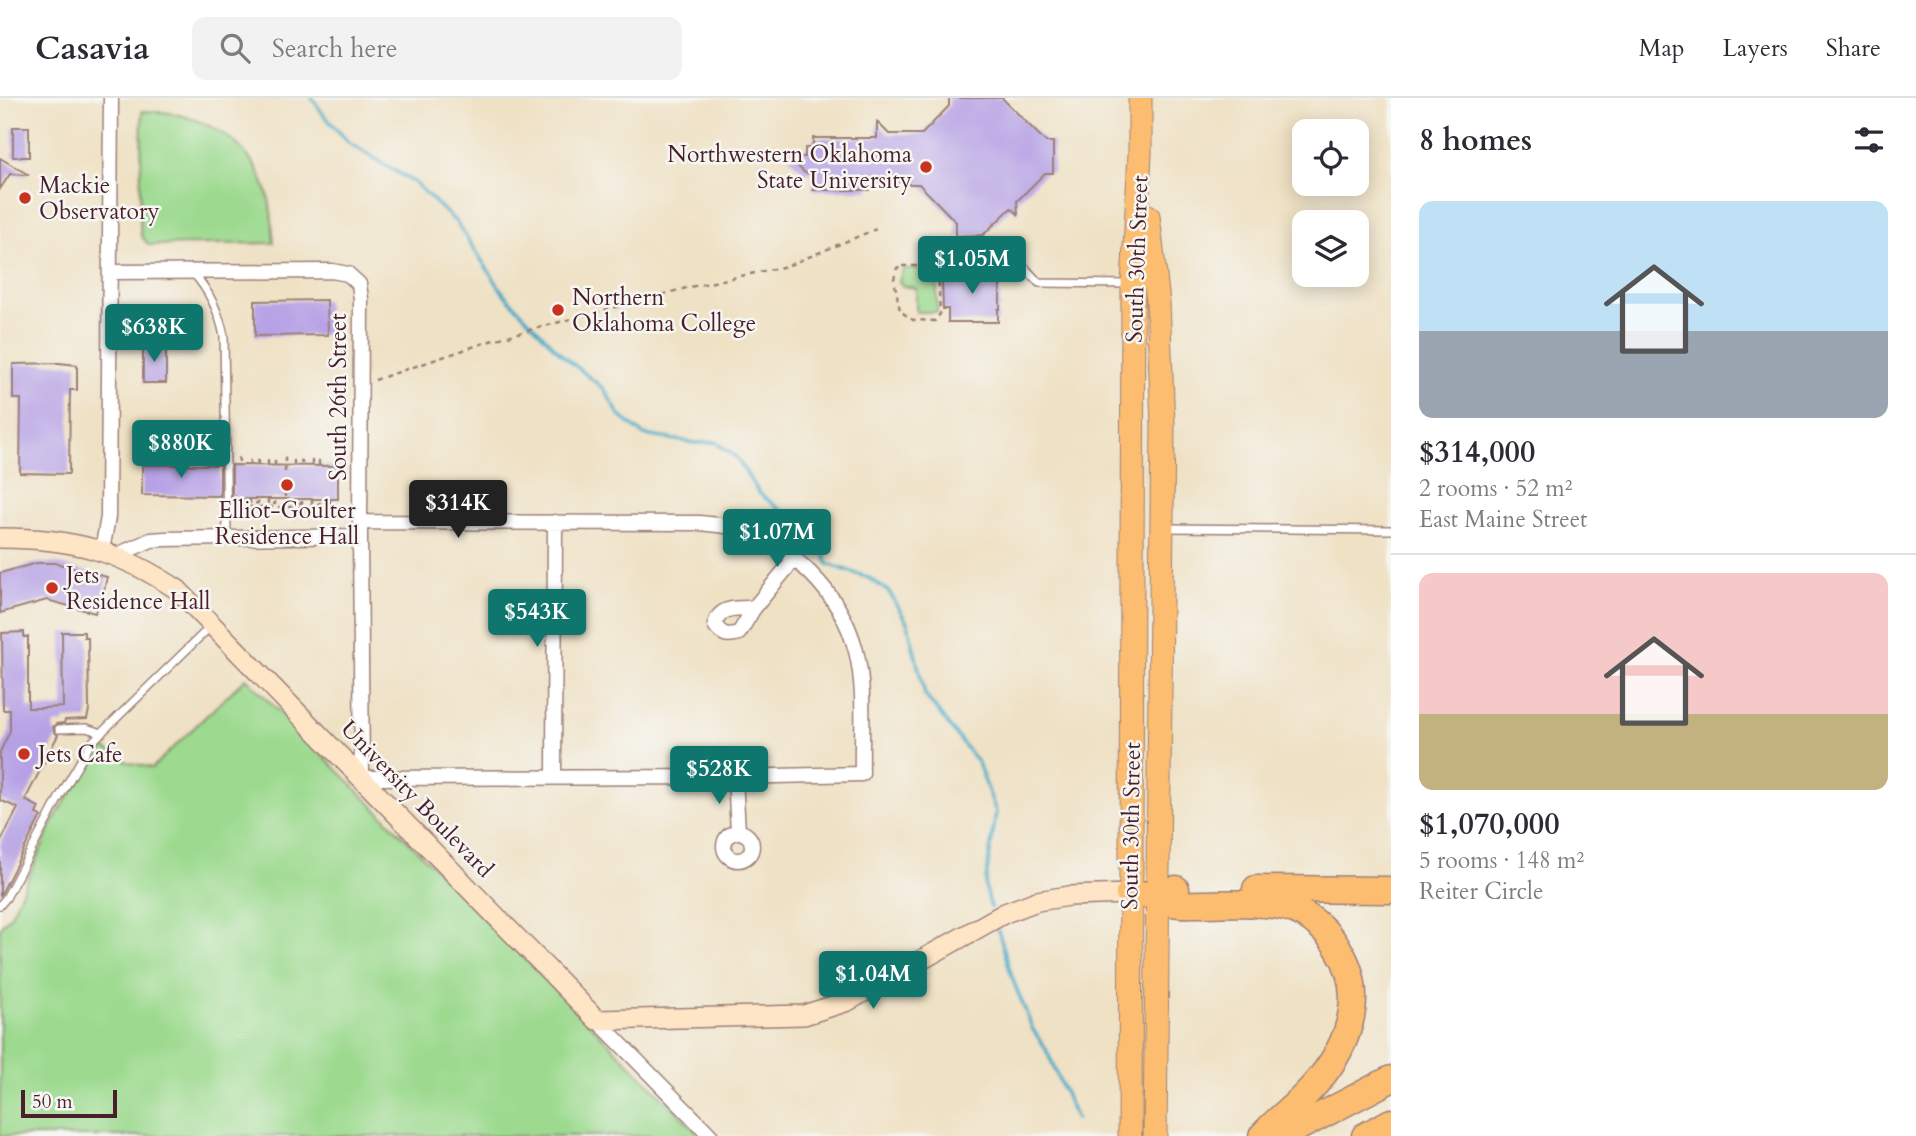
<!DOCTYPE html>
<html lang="en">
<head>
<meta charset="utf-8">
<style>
  :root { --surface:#fff; --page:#f2f2f3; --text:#2b2b33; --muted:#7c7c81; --line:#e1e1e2; --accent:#0f766e }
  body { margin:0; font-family:Cardo,serif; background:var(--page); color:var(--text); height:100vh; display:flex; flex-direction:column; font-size:26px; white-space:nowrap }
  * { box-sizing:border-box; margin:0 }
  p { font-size:23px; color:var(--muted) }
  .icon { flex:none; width:38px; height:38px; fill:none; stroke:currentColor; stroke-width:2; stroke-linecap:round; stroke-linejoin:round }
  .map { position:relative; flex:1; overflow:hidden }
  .details { display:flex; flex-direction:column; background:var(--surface); width:525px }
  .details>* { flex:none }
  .tools { position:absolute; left:1292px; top:21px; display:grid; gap:14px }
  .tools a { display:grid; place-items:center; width:77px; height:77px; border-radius:14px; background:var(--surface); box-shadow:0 4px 18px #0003; font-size:35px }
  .scale { position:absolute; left:21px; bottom:18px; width:96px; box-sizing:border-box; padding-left:7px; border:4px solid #4a1f2b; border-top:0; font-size:19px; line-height:24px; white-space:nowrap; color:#4a1f2b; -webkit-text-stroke:5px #f6f6f2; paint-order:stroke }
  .price { position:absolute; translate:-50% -60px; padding:0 16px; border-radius:7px; background:var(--accent); color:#fff; font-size:23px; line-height:46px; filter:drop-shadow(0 2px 4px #0008) }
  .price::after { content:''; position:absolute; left:50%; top:42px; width:21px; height:16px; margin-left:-10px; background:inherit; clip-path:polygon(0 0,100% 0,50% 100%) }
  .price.active { background:#222; color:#fff }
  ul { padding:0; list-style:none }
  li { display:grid; align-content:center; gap:14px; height:371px; padding:0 28px }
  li+li { border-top:2px solid var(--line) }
  li span { display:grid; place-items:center; height:217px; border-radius:14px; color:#555 }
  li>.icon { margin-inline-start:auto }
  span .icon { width:126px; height:126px; fill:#fffc; stroke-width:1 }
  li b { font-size:30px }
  h2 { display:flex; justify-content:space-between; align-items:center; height:84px; padding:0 28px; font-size:30px }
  header { display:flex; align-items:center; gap:42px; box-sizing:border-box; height:98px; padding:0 35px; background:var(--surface); border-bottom:2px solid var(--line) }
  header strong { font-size:33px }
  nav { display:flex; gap:38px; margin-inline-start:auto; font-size:24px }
  .search { width:490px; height:63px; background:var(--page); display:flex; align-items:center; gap:18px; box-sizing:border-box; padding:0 24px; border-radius:14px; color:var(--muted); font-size:26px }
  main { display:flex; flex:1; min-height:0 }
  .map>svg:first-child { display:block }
  .green { fill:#9dda8f; stroke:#747c5d; stroke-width:2 }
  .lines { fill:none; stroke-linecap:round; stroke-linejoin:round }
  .stream { stroke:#48aac7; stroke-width:3.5 }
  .building { fill:#b6a1e5 }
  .lane-casing { stroke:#9c8078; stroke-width:10 }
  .street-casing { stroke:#9c8078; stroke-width:17 }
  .secondary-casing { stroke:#9c8078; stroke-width:22 }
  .primary-casing { stroke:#9c8078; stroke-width:25 }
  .highway-casing { stroke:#9c8078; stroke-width:29 }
  .path { stroke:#9c8078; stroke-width:2.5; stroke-dasharray:5 5; stroke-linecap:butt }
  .lane { stroke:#fff; stroke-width:7 }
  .street { stroke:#fff; stroke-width:14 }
  .secondary { stroke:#fee5c5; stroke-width:19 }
  .primary { stroke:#fcbd6f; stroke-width:23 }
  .highway { stroke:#fcbd6f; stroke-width:26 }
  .poi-dot { fill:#c8321e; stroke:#f6f6f2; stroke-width:2.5 }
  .labels { text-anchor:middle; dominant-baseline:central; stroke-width:5; stroke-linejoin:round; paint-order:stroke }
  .poi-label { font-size:23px; fill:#4a1f2b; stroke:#f6f6f2; text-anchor:start }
  .street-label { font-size:23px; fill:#4a1f2b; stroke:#f6f6f2 }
</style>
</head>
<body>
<header>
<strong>Casavia</strong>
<div class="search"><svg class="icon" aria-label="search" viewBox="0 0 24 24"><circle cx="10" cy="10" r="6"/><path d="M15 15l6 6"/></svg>Search here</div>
<nav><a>Map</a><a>Layers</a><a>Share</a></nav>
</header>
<main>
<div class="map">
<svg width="1391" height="1038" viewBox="0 0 1391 1038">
  <rect width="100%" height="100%" fill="#f6f6f2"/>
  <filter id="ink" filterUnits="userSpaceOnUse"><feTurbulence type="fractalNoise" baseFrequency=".0143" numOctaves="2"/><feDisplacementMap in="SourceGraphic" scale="14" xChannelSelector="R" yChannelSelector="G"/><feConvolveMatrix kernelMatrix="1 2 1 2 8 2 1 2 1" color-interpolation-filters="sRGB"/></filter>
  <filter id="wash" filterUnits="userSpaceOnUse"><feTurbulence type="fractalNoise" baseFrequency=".00686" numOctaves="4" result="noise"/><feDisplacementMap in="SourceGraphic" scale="28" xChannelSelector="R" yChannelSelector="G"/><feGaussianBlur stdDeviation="1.57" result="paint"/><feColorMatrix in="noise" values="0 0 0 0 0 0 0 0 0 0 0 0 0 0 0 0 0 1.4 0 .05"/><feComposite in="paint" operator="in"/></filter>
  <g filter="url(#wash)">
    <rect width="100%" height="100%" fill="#efe1c4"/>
    <!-- green -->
    <path class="green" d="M142,13C194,13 244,36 264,86C272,105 272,126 274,145L149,147L141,138L140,126Z
      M903,171H932L937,174V214H916V190L903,188L899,183Z
      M246,580L701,1038H0V829L11,817L56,718L101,648L128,664L152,670Z"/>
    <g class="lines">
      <!-- stream -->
      <path class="stream" d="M312,0L323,16L349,45L415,85L457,125L504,196L562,257L604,291L620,318L644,337L695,345L715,344L736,359L759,395L820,443L828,466L869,480L889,494L908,526L925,597L978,665L996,714L985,788L991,810
        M998,832L1013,882L1033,932L1045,949L1076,1021"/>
    </g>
    <g id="blocks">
      <!-- building -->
      <path class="building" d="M949,0H1002L1046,44H1053V75H1045L1017,103L1018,116L1011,110L983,137L956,138V124L919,86H894V82H868L869,92H813L812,75H805L788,59H805V50H813V40H877V24L889,36H922L949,8Z
        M13,29H29V59H13Z
        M0,60L29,77L10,76L0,91Z
        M949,172H997V185H1000V211H998V224H948V211H943L942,183H949Z
        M327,202L328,237L255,238V203Z
        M143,247H166V285H143Z
        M59,265L77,267V292H70L69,376L20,375L21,301H13V266Z
        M142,367H220V398L142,397Z
        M232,367L338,368V401H235V398H232Z
        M37,465H55L107,479L102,502L99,501L95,515L47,502L0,515V475Z
        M24,534V539H28V610H41L63,609L62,534H84V539H88L89,612L87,621L65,622L64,625L56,626L53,629L54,634L58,637L25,702L39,709L36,716L41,718L0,798V745L18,710L0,702V654L10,633V612H3L2,535Z"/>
    </g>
  </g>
  <g filter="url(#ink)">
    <use href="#blocks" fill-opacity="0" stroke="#9c8078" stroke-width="2"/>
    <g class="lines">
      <!-- lane casing -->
      <g class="lane-casing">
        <path id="lane" d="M1016,160L1039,185L1131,186
          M194,176C210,194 219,214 224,238L227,440
          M1164,430L1391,432
          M59,631L86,630L102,635
          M0,807L6,800L60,698L91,645L212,527"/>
      </g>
      <!-- street casing -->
      <g class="street-casing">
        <path id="street" d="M110,174L332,173L348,176L359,186L361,201L360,438L362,680L735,679L862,676C861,636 866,592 856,553C841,494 790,445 732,429C722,427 710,426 700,425L360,424
          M102,453L108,419L111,0
          M115,458L151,442L165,441L360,438
          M754,510L739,535C728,538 722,538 715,527C719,508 738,510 754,510L794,461
          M554,679L555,424
          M735,679L738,734
          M724 748a14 14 0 1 1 28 0a14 14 0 1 1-28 0Z
          M597,922L711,1038"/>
      </g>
      <!-- secondary casing -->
      <g class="secondary-casing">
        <path id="secondary" d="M0,440C72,440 118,452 178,492L597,922L804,917L848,903L1005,815L1037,803L1069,798L1129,796"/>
      </g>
      <!-- primary casing -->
      <g class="primary-casing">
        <path id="primary" d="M1148,118L1158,204L1163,327L1155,1038
          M1130,1038L1133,186L1140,56V0"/>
      </g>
      <!-- highway casing -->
      <g class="highway-casing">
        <path id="highway" d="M1256,791L1391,792
          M1129,796L1159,797L1176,791
          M1159,797C1163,800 1168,803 1173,805C1180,807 1191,806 1200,806C1226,806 1254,803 1280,808C1304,812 1325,829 1338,850C1370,900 1346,955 1308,994C1293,1010 1276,1022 1262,1038
          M1282,1038L1391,981
          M1365,1038L1391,1024"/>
      </g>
      <!-- path -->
      <path class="path" d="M902,168H933L938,171L940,216L935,223L913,222L900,213L894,181L897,170Z
        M375,282L493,242L690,189L787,168L876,131
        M238,359L240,367
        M285,359V374
        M250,367V363H258V367
        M268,367V363H275V367
        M294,367V363H302V367
        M312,367V363H319V367
        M285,394V416
        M250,401V406L258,405V401
        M268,401V406H275V401
        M294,401V406L302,405V401
        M312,401V406H320L319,401
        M330,401V405H332V416
        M238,409H332
        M238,410L240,401"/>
      <!-- lane -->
      <use href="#lane" class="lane"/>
      <!-- street -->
      <use href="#street" class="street"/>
      <!-- secondary -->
      <use href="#secondary" class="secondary"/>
      <!-- primary -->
      <use href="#primary" class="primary"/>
      <!-- highway -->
      <use href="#highway" class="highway"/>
    </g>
  </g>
  <!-- markers -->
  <g class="poi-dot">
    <circle cx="926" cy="69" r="7"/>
    <circle cx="25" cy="100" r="7"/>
    <circle cx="558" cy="212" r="7"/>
    <circle cx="287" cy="387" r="7"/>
    <circle cx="52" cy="490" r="7"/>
    <circle cx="24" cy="656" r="7"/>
  </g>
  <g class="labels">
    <!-- poi labels -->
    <g class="poi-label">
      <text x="912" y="56" text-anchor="end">Northwestern Oklahoma<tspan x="912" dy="26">State University</tspan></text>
      <text x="39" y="87">Mackie<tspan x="39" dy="26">Observatory</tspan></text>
      <text x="572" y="199">Northern<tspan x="572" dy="26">Oklahoma College</tspan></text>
      <text x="287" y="412" text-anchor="middle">Elliot-Goulter<tspan x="287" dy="26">Residence Hall</tspan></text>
      <text x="66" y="477">Jets<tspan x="66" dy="26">Residence Hall</tspan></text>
      <text x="38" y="656">Jets Cafe</text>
    </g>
    <!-- street labels -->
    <g class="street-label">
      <text transform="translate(1137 161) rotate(-88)">South 30th Street</text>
      <text transform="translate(338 299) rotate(-90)">South 26th Street</text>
      <text transform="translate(417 701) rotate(46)">University Boulevard</text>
      <text transform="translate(1131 728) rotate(-89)">South 30th Street</text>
    </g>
  </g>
</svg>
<div class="tools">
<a><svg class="icon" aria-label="locate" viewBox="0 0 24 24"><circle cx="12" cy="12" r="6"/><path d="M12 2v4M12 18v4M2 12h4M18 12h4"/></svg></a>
<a><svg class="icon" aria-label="layers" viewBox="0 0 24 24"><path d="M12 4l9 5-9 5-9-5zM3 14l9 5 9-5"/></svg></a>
</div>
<div class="scale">50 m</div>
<b class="price" style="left:972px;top:198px">$1.05M</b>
<b class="price" style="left:154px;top:266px">$638K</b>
<b class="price" style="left:181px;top:382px">$880K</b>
<b class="price active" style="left:458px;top:442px">$314K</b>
<b class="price" style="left:777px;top:471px">$1.07M</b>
<b class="price" style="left:537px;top:551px">$543K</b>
<b class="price" style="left:719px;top:708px">$528K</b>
<b class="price" style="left:873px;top:913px">$1.04M</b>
</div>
<section class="details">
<h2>8 homes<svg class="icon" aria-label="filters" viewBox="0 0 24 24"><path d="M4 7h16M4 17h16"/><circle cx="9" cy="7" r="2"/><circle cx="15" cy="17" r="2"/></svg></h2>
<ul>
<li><span style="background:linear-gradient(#bfe0f5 60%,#9aa5b1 0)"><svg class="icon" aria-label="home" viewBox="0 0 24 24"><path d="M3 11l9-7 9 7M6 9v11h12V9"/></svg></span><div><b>$314,000</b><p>2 rooms · 52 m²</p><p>East Maine Street</p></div></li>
<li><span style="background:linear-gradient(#f6c9c9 65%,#c2b280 0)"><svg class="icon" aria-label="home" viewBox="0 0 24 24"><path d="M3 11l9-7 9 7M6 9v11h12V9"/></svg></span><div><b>$1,070,000</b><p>5 rooms · 148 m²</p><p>Reiter Circle</p></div></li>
</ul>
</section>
</main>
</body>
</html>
